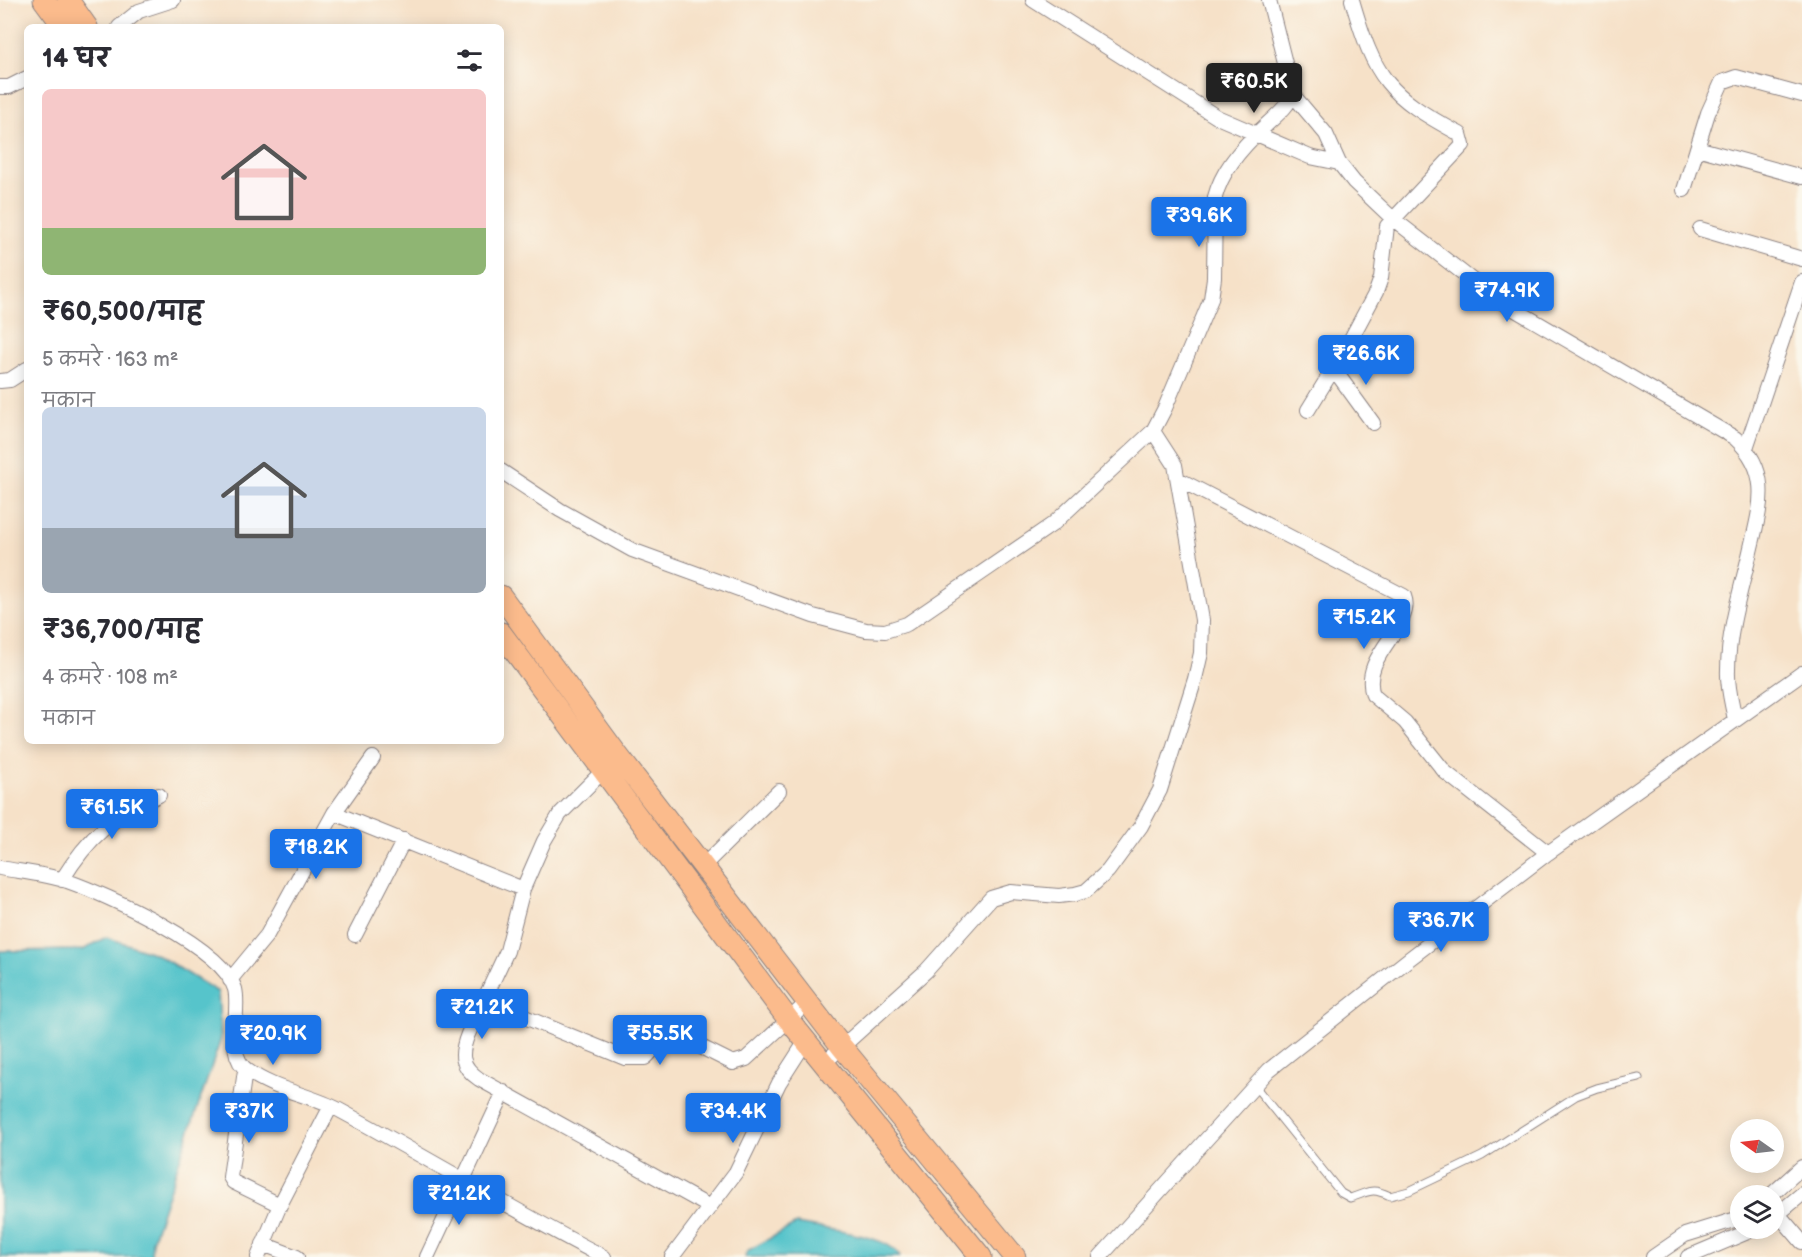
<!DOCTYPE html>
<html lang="hi">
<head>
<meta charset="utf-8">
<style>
  :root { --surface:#fff; --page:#f2f2f3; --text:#2b2b33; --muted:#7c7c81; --accent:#1a73e8 }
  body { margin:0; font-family:"Balsamiq Sans","Playpen Sans Deva",sans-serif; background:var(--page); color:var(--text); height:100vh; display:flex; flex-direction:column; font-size:22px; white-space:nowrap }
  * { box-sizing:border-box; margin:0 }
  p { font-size:20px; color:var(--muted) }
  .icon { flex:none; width:33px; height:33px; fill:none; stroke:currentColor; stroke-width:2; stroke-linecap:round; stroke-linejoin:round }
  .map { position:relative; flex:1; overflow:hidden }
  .side { position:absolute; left:24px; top:24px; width:480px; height:720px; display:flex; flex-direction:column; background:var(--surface); border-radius:9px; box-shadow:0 3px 15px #0003 }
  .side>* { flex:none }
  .needle { width:39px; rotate:284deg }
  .fabs { position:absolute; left:1730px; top:1119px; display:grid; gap:12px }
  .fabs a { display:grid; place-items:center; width:54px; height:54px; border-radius:50%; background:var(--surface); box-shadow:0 3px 15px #0003; font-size:30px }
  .price { position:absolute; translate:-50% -51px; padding:0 14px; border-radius:6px; background:var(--accent); color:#fff; font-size:20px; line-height:39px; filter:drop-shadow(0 2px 3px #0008) }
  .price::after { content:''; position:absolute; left:50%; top:36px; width:18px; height:14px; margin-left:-9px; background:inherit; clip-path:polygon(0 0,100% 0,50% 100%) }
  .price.on { background:#222; color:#fff }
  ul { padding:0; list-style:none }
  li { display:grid; align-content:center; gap:12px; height:318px; padding:0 18px }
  li span { display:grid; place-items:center; height:186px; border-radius:9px; color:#555 }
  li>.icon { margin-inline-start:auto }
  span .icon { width:108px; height:108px; fill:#fffc; stroke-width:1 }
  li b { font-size:26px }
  h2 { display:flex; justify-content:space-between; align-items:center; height:72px; padding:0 18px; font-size:26px }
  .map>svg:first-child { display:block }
  .water { fill:#56c4cb; stroke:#3c7383; stroke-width:1.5 }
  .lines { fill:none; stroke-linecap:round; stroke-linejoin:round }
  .lane-casing { stroke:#8c8282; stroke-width:9 }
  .street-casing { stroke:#8c8282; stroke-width:16 }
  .primary-casing { stroke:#8c8282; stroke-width:23 }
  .lane { stroke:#fff; stroke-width:7 }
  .street { stroke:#fff; stroke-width:14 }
  .primary { stroke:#fbbb8c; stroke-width:21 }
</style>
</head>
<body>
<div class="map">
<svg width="1802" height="1257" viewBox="0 0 1802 1257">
  <rect width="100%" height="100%" fill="#fbf7ec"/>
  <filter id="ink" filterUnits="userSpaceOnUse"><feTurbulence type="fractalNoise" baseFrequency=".0167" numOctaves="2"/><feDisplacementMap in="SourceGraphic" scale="12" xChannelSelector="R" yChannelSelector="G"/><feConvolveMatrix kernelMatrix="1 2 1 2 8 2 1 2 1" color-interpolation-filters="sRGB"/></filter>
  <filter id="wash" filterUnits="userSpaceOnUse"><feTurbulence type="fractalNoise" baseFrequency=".008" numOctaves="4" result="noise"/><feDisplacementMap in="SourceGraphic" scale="24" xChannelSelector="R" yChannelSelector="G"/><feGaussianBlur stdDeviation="1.35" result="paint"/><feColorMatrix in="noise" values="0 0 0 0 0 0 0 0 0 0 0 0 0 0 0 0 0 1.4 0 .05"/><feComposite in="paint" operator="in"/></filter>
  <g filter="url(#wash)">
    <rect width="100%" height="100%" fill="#f6e1c8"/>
    <!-- water -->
    <path class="water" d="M106,937L156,954L218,992L221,1039L152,1241L151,1257H0V951L83,950Z
      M796,1224C820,1229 891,1234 900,1257H745L747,1251Z"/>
  </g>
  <g filter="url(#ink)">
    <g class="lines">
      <!-- lane casing -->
      <g class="lane-casing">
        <path id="lane" d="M1254,1085L1341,1193L1350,1198C1370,1192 1370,1187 1390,1196L1409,1191L1482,1156L1576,1096L1597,1088L1639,1078"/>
      </g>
      <!-- street casing -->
      <g class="street-casing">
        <path id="street" d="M1033,0L1217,117L1310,157L1339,163
          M119,27L139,11L173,0
          M0,87H9L27,78
          M1293,95L1326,134L1339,163L1354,182L1392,218L1495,298L1735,438C1773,473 1760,508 1750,552C1741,590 1728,631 1728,670C1727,687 1732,703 1735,720
          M1697,148L1802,177
          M1684,190L1708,113L1722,82L1736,77L1802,95
          M1700,229L1802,259
          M1333,368L1373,423
          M0,381L10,380L27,369
          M1308,410L1346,348L1376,292L1381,278L1387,226L1463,145L1460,134C1387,95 1375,79 1352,0
          M1746,448L1802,282
          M501,471L560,510L632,550L813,616L866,630L885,631L907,624L1053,524L1153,431L1165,408L1211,299L1214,278L1215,197C1222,170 1244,145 1264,127C1274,117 1287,108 1293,95L1269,0
          M1178,479L1404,596C1416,626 1359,655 1373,695L1405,722L1445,772L1548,853
          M603,771L560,814L544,841L523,889L507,951L468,1034C460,1054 460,1066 479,1079L710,1207
          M334,813L523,889
          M703,866L779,791
          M0,868C22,872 45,874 67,881C107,895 223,947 235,989C241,1012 224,1055 248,1071C274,1090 311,1095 339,1110C428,1158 514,1211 604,1257
          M62,880C89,836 112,817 159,795
          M355,935L404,840
          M230,980L267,935L334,813L373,758
          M483,1000L625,1058H645C654,1051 660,1036 671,1032L733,1063L746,1059L808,1002
          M824,1063L926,971L991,898L1011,892L1059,896L1075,894L1086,891L1108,871L1141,826L1160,790L1195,679L1201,653L1202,620L1175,465L1153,431
          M245,1070L230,1177L233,1182L280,1205
          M1770,1196L1802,1167
          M1773,1208L1802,1242
          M1773,1218L1802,1194
          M263,1244L297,1257
          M258,1257L280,1205L331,1106
          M427,1257L504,1092
          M672,1257L736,1172L779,1083L806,1041
          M1100,1257L1269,1070L1409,959L1548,853L1802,673
          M1653,1257L1685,1235L1740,1218
          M1688,1257L1757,1228"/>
      </g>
      <!-- primary casing -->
      <g class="primary-casing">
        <path id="primary" d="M44,0L64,27
          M68,0L87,27
          M501,596L616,753L842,1047L1015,1257
          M501,633L788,1019L981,1257"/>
      </g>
      <!-- lane -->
      <use href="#lane" class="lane"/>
      <!-- street -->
      <use href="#street" class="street"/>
      <!-- primary -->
      <use href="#primary" class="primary"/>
    </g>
  </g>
</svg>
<div class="fabs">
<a><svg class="needle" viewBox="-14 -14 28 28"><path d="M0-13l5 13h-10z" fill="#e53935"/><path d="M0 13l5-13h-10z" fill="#7c7c81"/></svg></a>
<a><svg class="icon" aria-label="layers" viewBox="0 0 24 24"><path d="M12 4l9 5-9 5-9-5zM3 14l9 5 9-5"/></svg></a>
</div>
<b class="price on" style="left:1254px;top:114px">₹60.5K</b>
<b class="price" style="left:1199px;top:248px">₹39.6K</b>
<b class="price" style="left:1507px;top:323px">₹74.9K</b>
<b class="price" style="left:1366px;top:386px">₹26.6K</b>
<b class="price" style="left:1364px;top:650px">₹15.2K</b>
<b class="price" style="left:112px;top:840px">₹61.5K</b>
<b class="price" style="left:316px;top:880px">₹18.2K</b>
<b class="price" style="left:1441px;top:953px">₹36.7K</b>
<b class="price" style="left:482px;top:1040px">₹21.2K</b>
<b class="price" style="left:273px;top:1066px">₹20.9K</b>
<b class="price" style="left:660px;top:1066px">₹55.5K</b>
<b class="price" style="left:249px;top:1144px">₹37K</b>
<b class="price" style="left:733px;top:1144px">₹34.4K</b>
<b class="price" style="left:459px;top:1226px">₹21.2K</b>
<section class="side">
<h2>14 घर<svg class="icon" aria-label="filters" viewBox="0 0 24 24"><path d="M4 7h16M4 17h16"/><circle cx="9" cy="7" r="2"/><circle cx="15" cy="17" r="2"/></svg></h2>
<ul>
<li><span style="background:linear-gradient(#f6c9c9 75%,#8fb573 0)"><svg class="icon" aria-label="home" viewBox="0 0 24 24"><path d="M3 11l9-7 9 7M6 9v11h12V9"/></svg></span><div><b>₹60,500/माह</b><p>5 कमरे · 163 m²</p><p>मकान</p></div></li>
<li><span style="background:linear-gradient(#c9d6e8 65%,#9aa5b1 0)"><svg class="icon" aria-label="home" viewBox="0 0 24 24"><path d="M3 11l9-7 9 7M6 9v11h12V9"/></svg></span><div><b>₹36,700/माह</b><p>4 कमरे · 108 m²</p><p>मकान</p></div></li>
</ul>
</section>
</div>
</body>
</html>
